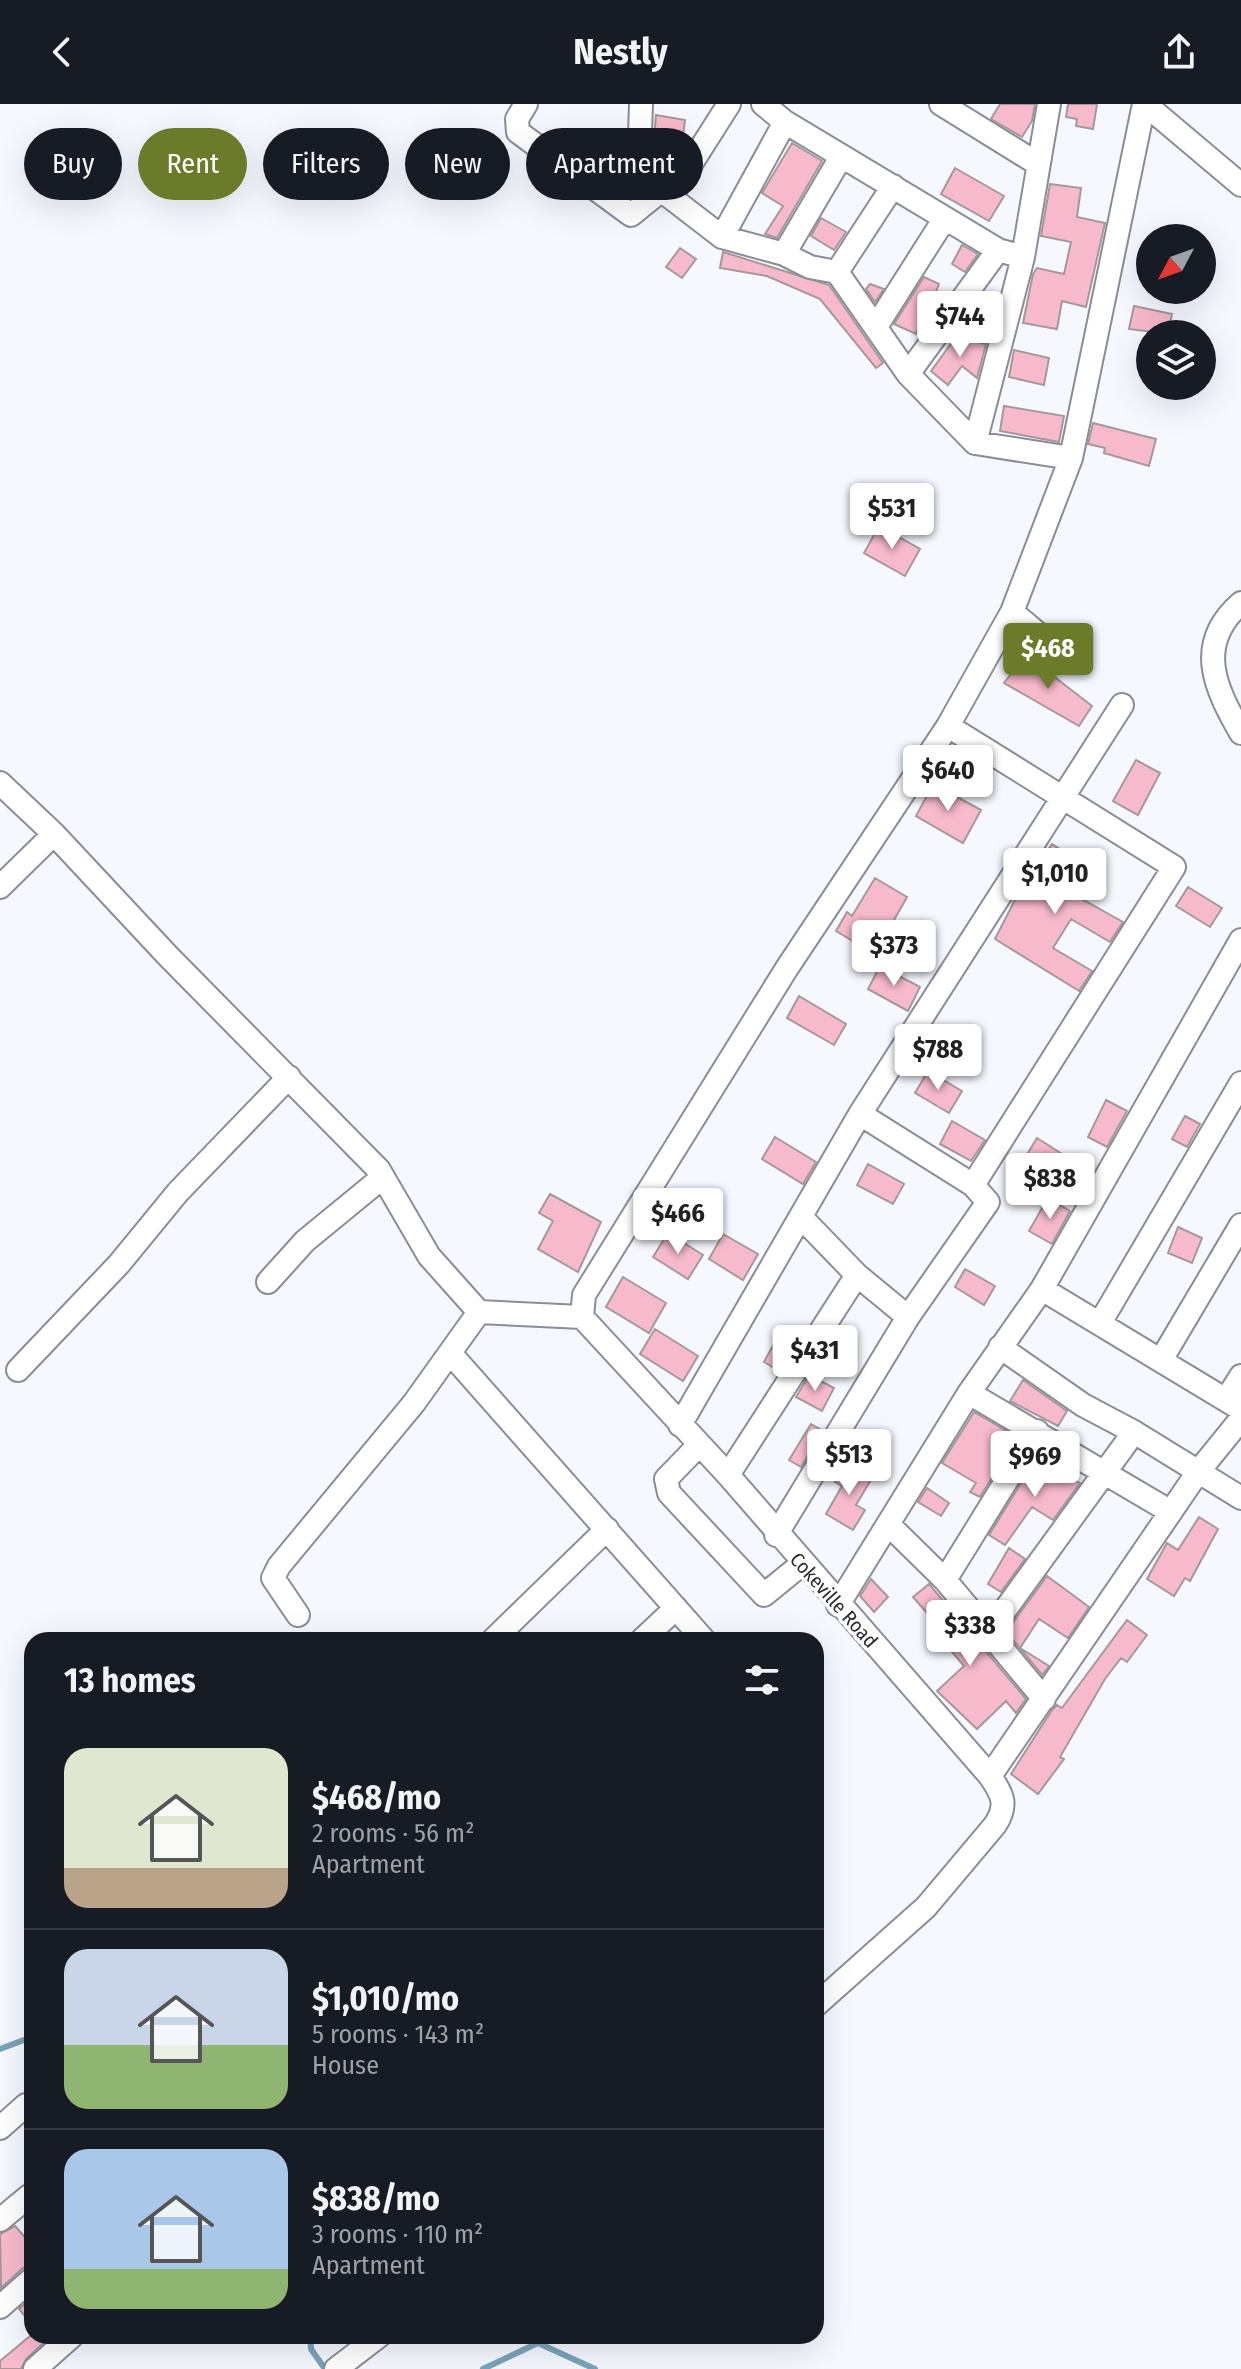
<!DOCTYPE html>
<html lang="en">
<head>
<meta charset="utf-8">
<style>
  :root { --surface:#171b24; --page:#242831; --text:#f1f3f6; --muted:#9ea1a6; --line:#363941; --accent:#6c7b29 }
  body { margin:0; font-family:"Fira Sans Condensed",sans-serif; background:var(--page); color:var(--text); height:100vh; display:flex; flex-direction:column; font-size:30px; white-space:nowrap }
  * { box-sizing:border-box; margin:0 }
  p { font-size:26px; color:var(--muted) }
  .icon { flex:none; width:44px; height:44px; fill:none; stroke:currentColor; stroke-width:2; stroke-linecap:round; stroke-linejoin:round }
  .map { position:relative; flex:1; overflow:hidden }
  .side { position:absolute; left:24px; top:1528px; width:800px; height:712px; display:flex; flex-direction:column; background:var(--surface); border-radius:24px; box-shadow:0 8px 32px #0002 }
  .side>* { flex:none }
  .banner { position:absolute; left:24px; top:24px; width:800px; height:72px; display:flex; gap:16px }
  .needle { width:52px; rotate:229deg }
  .buttons { position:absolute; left:1136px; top:120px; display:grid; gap:16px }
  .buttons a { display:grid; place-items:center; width:80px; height:80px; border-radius:50%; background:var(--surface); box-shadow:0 8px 32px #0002; font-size:40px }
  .price { position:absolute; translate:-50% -68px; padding:0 18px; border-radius:8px; background:#fff; color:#222; font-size:26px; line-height:52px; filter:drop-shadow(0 2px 4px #0008) }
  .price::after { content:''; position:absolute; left:50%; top:48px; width:24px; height:18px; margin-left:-12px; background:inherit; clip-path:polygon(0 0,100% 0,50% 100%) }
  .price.selected { background:var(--accent); color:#fff }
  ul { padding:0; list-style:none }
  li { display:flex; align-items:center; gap:24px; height:200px; padding:0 40px }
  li+li { border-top:2px solid var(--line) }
  li span { display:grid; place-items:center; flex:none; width:224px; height:160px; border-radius:24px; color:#555 }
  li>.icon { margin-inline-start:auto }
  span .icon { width:96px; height:96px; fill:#fffc; stroke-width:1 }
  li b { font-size:34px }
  h2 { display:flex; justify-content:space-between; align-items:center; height:96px; padding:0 40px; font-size:34px }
  .chip { padding:0 28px; border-radius:36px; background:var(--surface); box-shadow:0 8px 32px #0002; font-size:28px; line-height:72px }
  .chip.selected { background:var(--accent); color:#fff }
  header { display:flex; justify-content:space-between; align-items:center; height:104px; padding:0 40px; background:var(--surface); font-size:36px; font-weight:700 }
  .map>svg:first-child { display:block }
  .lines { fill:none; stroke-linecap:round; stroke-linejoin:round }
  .stream { stroke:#79a4ba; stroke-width:6 }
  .building { fill:#f7bacd; stroke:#a5989b; stroke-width:2 }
  .minor-casing { stroke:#898d97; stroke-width:26 }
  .minor { stroke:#fff; stroke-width:22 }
  .labels { text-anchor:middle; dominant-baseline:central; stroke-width:7; stroke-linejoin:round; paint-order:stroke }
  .street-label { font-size:20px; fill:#2b2c31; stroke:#fff }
</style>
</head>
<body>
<header><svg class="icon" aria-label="back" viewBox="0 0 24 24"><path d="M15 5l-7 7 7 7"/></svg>Nestly<svg class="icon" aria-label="share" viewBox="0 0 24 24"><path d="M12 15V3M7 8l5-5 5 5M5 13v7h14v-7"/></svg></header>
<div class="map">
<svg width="1241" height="2265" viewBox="0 0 1241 2265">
  <rect width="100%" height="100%" fill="#f6f8ff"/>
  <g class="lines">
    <!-- stream -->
    <path class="stream" d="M0,1945L32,1933
      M310,2232L311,2245L325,2265
      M483,2265L538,2239L595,2265"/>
  </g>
  <!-- building -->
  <path class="building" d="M1000,0H1035L1032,17L1022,33L991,15Z
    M1068,0H1097L1093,25L1076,22L1077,15L1066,13Z
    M656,11L685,16L682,40L654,36Z
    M792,39L822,57L777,134L765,130L783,102L762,89Z
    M625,61L642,84L631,93L611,79Z
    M955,64L1004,92L989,117L941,90Z
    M1050,80L1081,84L1077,113L1105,119L1086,203L1062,197L1057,225L1023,219L1033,170L1037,164L1064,170L1071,138L1041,132Z
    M821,114L846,128L834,146L811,132Z
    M962,141L978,150L965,168L952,160Z
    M680,144L696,155L682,174L666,163Z
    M723,148L829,181L883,259L876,264L820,195L767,172L720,164Z
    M924,173L939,180L935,190L940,193L938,205L933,212L925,209L916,230L894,220Z
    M870,180L884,185L875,198L866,185Z
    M1134,202L1172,210L1168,230L1129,225Z
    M956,233L986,240L977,274L962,262L948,281L931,267Z
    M1014,246L1049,254L1044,281L1009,273Z
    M1004,302L1064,312L1059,338L1000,327Z
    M1093,319L1156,335L1149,362L1104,349L1105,344L1088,340Z
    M879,422L920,445L905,472L864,449Z
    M1026,551L1092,602L1079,622L1004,579Z
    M1136,656L1160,669L1138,711L1113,697Z
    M933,680L981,706L963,739L916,712Z
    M1052,740L1096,768L1082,795L1123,818L1110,838L1071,815L1053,844L1092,867L1079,887L995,835L1020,786Z
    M875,774L907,793L885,832L893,837L882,855L836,827L847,808L852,812Z
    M1188,783L1222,804L1210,823L1176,802Z
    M880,862L920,883L908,907L868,885Z
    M799,892L846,920L834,941L787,914Z
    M928,967L962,987L949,1009L915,989Z
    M1106,996L1127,1007L1107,1043L1088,1033Z
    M1185,1012L1200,1020L1187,1043L1172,1035Z
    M952,1017L985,1036L971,1057L940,1040Z
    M775,1033L816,1058L803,1080L762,1055Z
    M1037,1034L1062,1050L1050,1069L1025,1054Z
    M868,1060L904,1080L893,1100L857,1081Z
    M550,1090L601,1118L578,1168L538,1145L553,1117L539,1109Z
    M1048,1094L1070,1107L1052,1140L1029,1127Z
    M1178,1123L1202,1134L1192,1159L1168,1149Z
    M668,1129L703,1151L688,1175L653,1153Z
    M723,1130L758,1150L743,1176L709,1155Z
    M965,1165L995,1182L984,1201L955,1183Z
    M623,1173L666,1199L649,1229L606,1203Z
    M655,1225L698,1252L683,1277L640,1250Z
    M777,1234L794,1243L779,1267L764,1258Z
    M809,1271L834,1284L822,1307L796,1293Z
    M1023,1276L1067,1307L1058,1322L1010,1297Z
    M974,1308L1017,1333L980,1393L970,1388L976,1379L942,1359Z
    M811,1320L823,1327L801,1363L789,1356Z
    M1036,1355L1080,1379L1053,1416L1032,1403L1005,1441L989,1431Z
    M846,1359L872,1374L856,1401L865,1406L853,1426L826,1410L842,1382L835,1378Z
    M927,1384L949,1399L941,1412L918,1398Z
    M1199,1413L1218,1425L1190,1477L1185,1474L1174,1492L1147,1475L1167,1439L1178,1446Z
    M1009,1444L1025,1455L1001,1488L988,1480Z
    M1047,1472L1089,1503L1068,1534L1039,1515L1020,1544L1006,1528Z
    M871,1475L888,1493L874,1508L860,1492Z
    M929,1480L1026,1595L1016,1609L1006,1597L977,1625L937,1587L964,1562L952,1548L958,1544L913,1493Z
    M1127,1516L1147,1531L1127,1558L1121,1554L1105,1575L1060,1653L1064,1655L1038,1690L1011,1670L1052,1606L1057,1601L1062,1604Z
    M1020,1544L1049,1562L1042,1571Z
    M15,2122L32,2141V2161L23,2164L1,2184L0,2130Z
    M32,2194V2221L19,2205Z
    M30,2232H51L26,2255L21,2265H0V2257Z"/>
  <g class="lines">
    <!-- minor casing -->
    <g class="minor-casing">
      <path id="minor" d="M526,0L517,15L518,28L631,111L663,85
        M641,0L639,61L670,93L722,133L784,150L810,163L837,168L908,270L975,339L1071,354
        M763,0L785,18L998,146L1023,153
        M941,0L1038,60
        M1145,0L1241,81
        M670,93L729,0
        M722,133L785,18
        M784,150L841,53
        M837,168L893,82
        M877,221L945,114
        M908,270L998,146
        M975,339L1023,153L1049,0
        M1241,499C1194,540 1215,584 1241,629
        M1012,508L1061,549
        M948,622L1174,763L973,1081
        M0,679L54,730L168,852L379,1066L429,1152L479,1208L582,1213
        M0,783L54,730
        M801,1113L857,1171L908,1213
        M268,1178L305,1137L383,1073
        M1042,1185L1241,1305
        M1100,1219L1241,979
        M1000,1243L1083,1301L1134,1328L1241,1394
        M450,1249L704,1536
        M1161,1256L1241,1121
        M18,1266L119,1160L178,1088L289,973
        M969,1289L1171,1408
        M1226,1296L1241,1272
        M680,1321L860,1010L1122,601
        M699,1341L666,1375L669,1389L764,1491L802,1460
        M728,1371L857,1171
        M888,1420L945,1476L1044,1595
        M776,1431L908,1213L988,1098L973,1081L860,1010
        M945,1476L1037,1327
        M838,1501L969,1289L1042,1185L1241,836
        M298,1511L273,1474L279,1462L414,1299L479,1208
        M989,1528L1134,1328
        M493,1536L607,1425
        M642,1536L676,1504
        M990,1672L1198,1368L1241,1315
        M816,1901L926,1803L995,1721C1008,1701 1003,1691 990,1672L728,1371L582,1213L584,1191L787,864L948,622L1012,508L1071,354L1144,0
        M0,2024L26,2001
        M0,2116L29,2092
        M0,2203L32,2175
        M35,2265L72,2232
        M336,2265L379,2232"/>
    </g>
    <!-- minor -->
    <use href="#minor" class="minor"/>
  </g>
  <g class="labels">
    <!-- street labels -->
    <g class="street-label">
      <text transform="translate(834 1496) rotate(48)">Cokeville Road</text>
    </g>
  </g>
</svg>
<div class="buttons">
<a><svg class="needle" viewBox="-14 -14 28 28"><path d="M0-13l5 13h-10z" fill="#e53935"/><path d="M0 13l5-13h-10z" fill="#9ea1a6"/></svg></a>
<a><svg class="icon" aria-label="layers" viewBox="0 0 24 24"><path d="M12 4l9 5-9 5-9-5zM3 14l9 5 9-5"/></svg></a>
</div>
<b class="price" style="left:960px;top:255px">$744</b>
<b class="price" style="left:892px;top:447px">$531</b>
<b class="price selected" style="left:1048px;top:587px">$468</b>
<b class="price" style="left:948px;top:709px">$640</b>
<b class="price" style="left:1055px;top:812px">$1,010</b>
<b class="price" style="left:894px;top:884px">$373</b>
<b class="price" style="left:938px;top:988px">$788</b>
<b class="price" style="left:1050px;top:1117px">$838</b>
<b class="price" style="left:678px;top:1152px">$466</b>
<b class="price" style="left:815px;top:1289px">$431</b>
<b class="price" style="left:849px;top:1393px">$513</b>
<b class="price" style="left:1035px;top:1395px">$969</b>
<b class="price" style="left:970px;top:1564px">$338</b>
<div class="banner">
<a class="chip">Buy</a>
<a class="chip selected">Rent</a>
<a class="chip">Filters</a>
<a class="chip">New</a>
<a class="chip">Apartment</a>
</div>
<section class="side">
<h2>13 homes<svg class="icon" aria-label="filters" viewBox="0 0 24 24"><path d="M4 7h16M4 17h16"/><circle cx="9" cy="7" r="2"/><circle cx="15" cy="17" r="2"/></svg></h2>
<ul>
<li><span style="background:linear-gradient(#dfe7d0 75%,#b9a48a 0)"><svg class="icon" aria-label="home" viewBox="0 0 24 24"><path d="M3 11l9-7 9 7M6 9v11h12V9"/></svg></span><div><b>$468/mo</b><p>2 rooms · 56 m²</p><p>Apartment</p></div></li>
<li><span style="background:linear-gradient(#c9d6e8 60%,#8fb573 0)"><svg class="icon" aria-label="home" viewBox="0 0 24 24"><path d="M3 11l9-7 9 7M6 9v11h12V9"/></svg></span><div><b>$1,010/mo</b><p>5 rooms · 143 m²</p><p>House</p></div></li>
<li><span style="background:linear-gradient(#a9c7e8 75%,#8fb573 0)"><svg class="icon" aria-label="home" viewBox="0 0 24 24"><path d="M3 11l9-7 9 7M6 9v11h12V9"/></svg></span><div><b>$838/mo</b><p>3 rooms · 110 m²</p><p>Apartment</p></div></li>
</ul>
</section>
</div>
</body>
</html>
